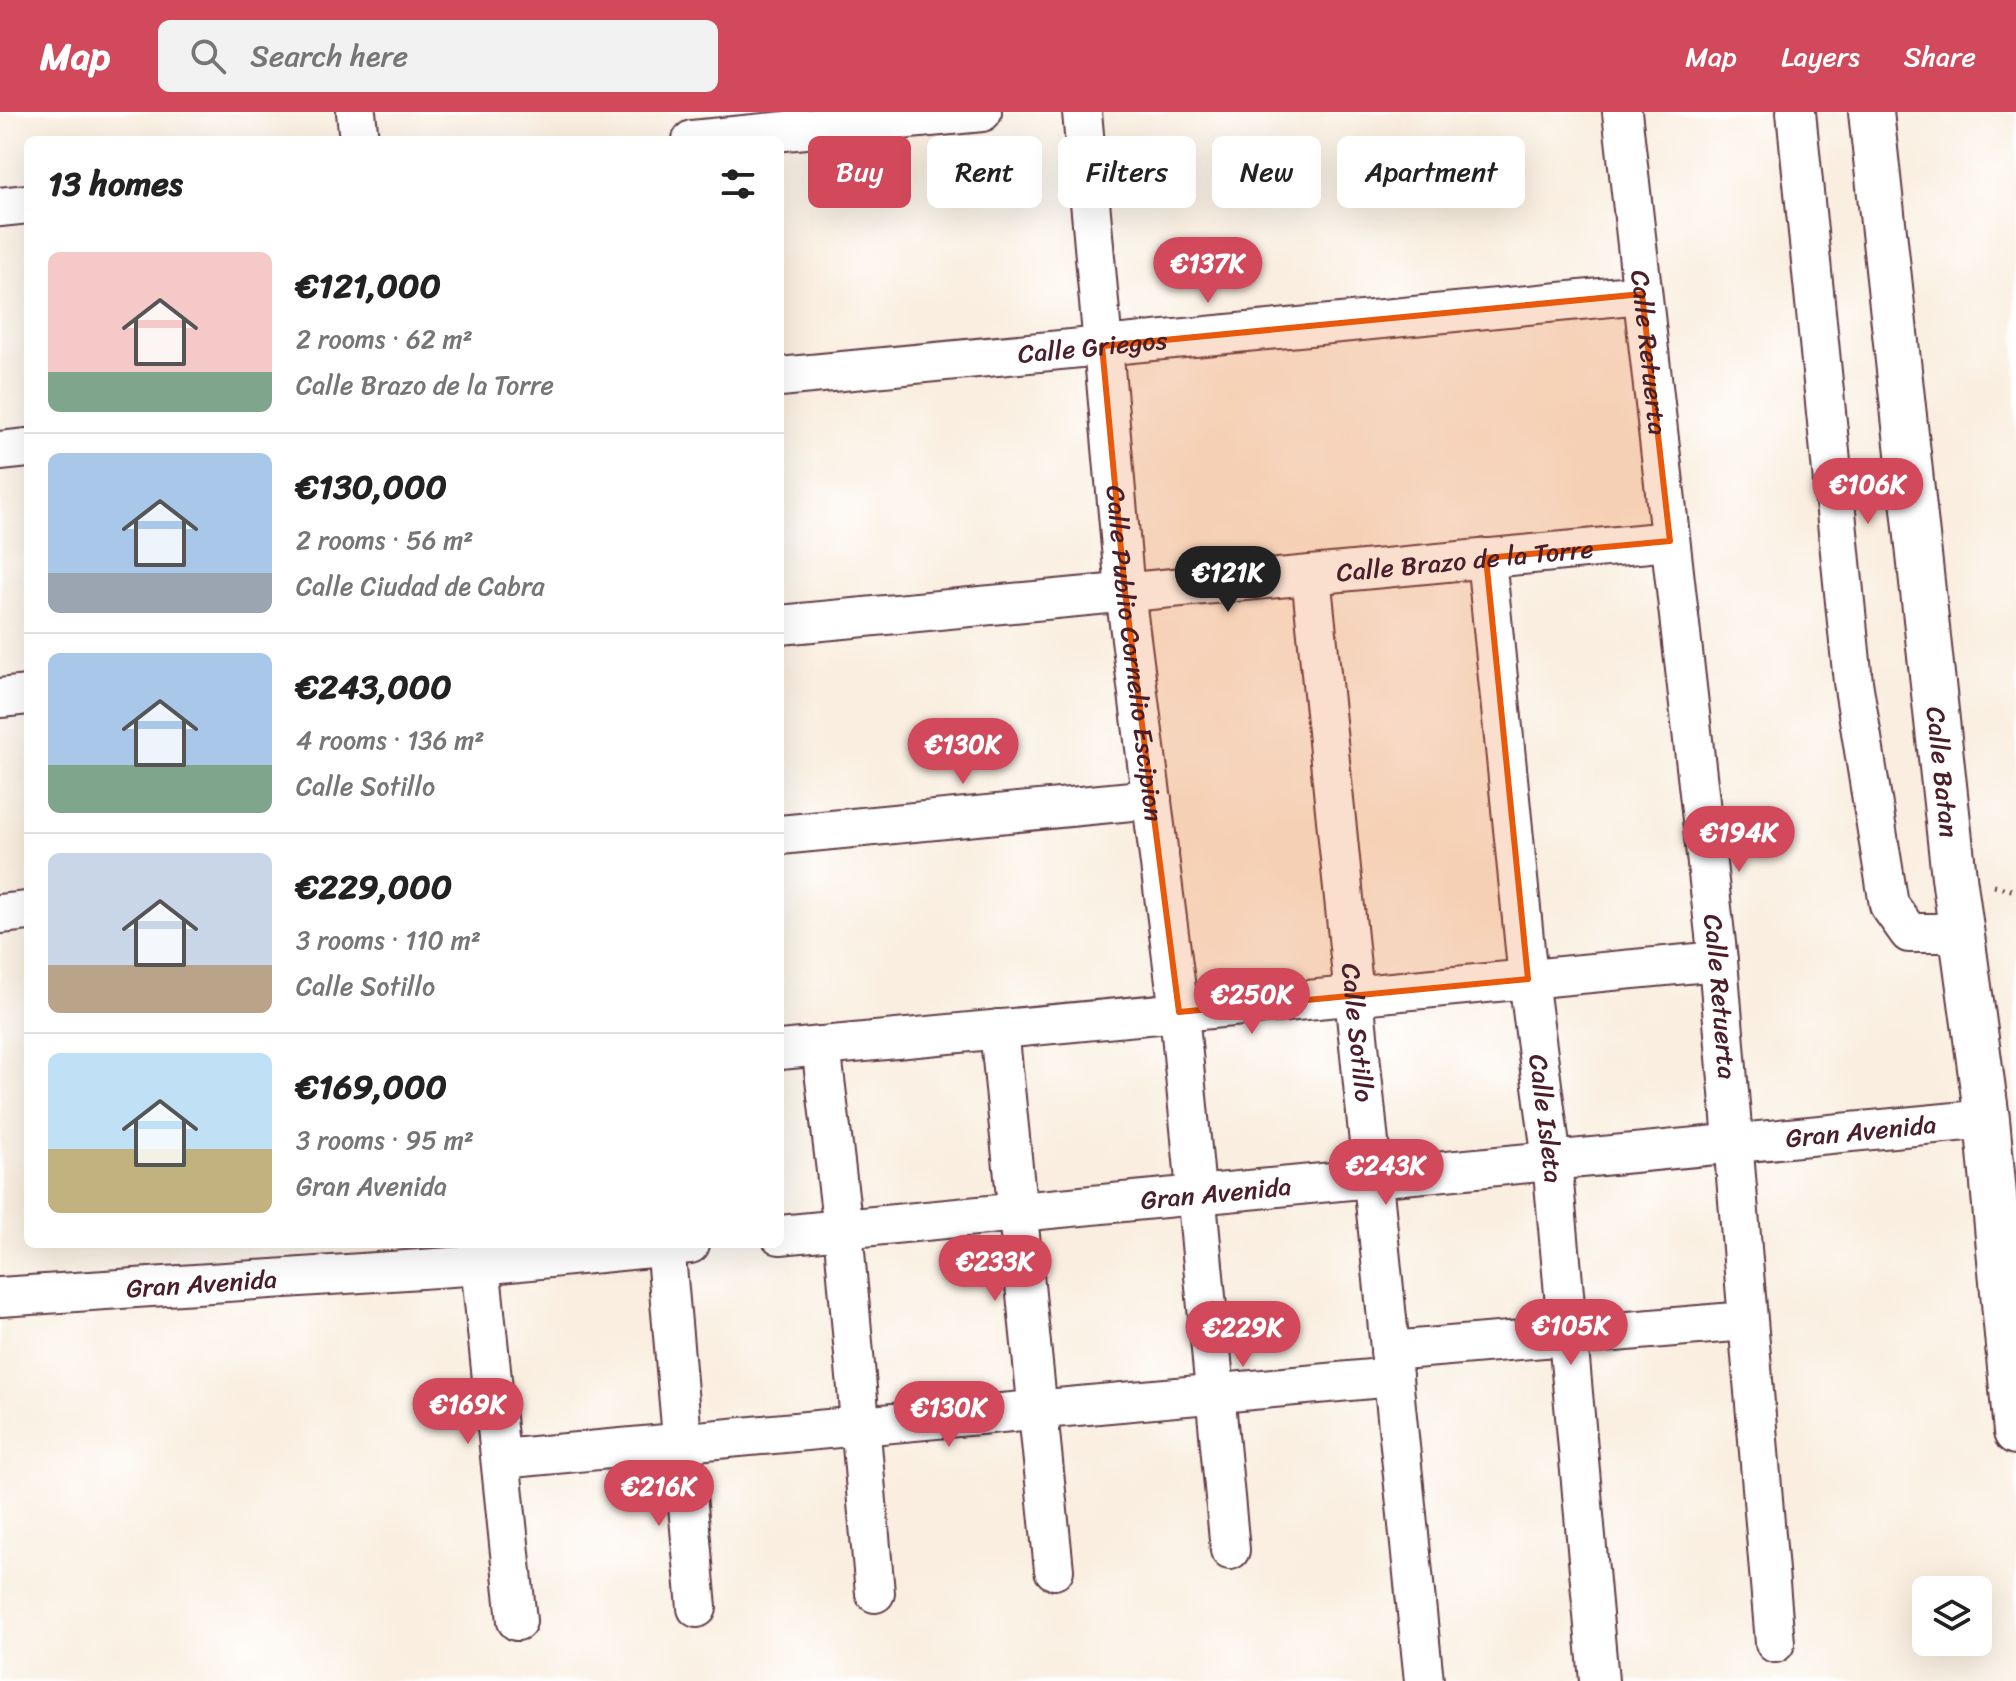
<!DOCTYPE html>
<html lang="en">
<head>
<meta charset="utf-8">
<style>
  :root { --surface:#fff; --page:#f2f2f2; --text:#222; --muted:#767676; --line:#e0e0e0; --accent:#d1495b }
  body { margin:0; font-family:Sriracha,sans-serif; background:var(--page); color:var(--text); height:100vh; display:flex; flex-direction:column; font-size:30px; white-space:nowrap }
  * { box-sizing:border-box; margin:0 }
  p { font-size:26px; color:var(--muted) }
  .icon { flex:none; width:44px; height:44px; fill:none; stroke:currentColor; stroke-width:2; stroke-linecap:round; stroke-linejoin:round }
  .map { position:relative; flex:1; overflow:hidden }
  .sheet { position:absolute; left:24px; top:24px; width:760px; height:1112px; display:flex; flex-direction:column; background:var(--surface); border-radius:12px; box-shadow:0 8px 32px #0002 }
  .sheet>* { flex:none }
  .hud { position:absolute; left:808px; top:24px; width:760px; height:72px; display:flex; gap:16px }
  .fabs { position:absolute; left:1912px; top:1464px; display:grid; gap:16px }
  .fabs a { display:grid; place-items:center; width:80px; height:80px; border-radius:12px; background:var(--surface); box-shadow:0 8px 32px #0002; font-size:40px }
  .price { position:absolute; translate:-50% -68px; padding:0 18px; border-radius:28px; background:var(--accent); color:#fff; font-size:26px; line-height:52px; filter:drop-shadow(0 2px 4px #0008) }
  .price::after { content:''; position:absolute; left:50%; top:48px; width:24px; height:18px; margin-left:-12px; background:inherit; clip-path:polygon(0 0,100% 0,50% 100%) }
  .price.on { background:#222; color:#fff }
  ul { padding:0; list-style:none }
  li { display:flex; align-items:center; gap:24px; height:200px; padding:0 24px }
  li+li { border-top:2px solid var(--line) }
  li span { display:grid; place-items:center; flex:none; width:224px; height:160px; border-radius:12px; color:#555 }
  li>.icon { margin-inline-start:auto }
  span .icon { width:96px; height:96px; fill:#fffc; stroke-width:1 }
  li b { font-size:34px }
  h2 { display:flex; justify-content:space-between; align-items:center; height:96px; padding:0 24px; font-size:34px }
  .chip { padding:0 28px; border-radius:12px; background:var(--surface); box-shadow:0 8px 32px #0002; font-size:28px; line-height:72px }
  .chip.on { background:var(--accent); color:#fff }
  header { display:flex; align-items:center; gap:48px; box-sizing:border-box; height:112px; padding:0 40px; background:var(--accent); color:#fff }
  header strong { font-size:38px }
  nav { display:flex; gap:44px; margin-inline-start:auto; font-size:28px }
  .search { width:560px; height:72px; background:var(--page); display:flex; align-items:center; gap:20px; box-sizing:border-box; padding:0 28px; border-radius:12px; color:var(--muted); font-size:30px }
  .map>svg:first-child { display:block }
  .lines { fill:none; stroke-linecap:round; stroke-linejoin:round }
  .minor-casing { stroke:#643e46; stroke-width:42 }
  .tertiary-casing { stroke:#643e46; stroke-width:48 }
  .path { stroke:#643e46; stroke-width:5; stroke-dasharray:2 6; stroke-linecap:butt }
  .minor { stroke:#fff; stroke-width:38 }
  .tertiary { stroke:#fff; stroke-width:44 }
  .marked { fill:#e8590c; fill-opacity:0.2; stroke:#e8590c; stroke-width:6; stroke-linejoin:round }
  .labels { text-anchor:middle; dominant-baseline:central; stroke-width:6; stroke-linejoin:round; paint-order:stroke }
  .street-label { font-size:26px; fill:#4a1f2b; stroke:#fff }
</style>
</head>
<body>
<header>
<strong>Map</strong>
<div class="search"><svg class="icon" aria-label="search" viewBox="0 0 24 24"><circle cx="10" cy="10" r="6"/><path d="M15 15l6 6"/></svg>Search here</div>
<nav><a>Map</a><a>Layers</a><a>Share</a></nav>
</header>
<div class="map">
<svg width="2016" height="1569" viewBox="0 0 2016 1569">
  <rect width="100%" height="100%" fill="#fff"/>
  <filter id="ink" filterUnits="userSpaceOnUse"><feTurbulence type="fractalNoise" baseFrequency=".0125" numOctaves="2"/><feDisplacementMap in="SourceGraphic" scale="16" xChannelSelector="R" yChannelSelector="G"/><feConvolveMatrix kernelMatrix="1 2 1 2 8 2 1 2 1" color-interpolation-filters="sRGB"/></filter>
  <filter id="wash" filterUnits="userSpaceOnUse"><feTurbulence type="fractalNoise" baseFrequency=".006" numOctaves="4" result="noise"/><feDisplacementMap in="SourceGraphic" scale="32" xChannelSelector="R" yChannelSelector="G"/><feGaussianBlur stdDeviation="1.8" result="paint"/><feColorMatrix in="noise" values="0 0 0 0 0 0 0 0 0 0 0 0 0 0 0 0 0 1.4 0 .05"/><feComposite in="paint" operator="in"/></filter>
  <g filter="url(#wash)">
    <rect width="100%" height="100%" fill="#f9eedf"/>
  </g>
  <g filter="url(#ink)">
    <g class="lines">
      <!-- minor casing -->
      <g class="minor-casing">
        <g id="minor">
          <path d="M356,0L359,28"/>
          <path id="s1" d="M1082,0L1125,480L1179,900L1230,1438"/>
          <path id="s2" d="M1622,0L1718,849L1775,1531"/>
          <path d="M1796,0L1853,570L1889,793L1909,821H1963"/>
          <path d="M692,28L982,0"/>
          <path d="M0,95L28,92"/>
          <path id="s3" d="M780,265L1642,182"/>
          <path d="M0,339L28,336"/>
          <path id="s4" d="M1486,446L1528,867L1552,1049L1599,1569"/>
          <path id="s5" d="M1311,463L1424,1569"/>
          <path id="s6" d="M780,513L1670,429"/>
          <path d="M0,586L28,583"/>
          <path d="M780,723L1152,687"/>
          <path d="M0,802L28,799"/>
          <path d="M999,917L1054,1458"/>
          <path d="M821,934L843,1117L875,1481"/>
          <path d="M780,938L1718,849"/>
          <path id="s7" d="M780,1123L1987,1007"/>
          <path d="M478,1132L517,1509"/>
          <path d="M665,1132L697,1496"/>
          <path id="s8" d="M0,1185L481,1153L690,1132"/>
          <path d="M1390,1239L1746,1209"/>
          <path d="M501,1347L1393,1265"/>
        </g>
      </g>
      <!-- tertiary casing -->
      <g class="tertiary-casing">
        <g id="tertiary">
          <path id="s9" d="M1871,0L1954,765L1987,1007L2016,1320"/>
        </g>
      </g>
      <!-- path -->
      <path class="path" d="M1994,774L2016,779"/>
      <!-- minor -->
      <use href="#minor" class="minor"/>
      <!-- tertiary -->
      <use href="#tertiary" class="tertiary"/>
    </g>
  </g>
  <!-- marked area -->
  <path class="marked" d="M1642,182L1670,429L1486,446L1528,867L1179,900L1125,480L1102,234Z"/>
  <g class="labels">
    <!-- street labels -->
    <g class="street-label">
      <text stroke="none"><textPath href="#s3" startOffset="314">Calle Griegos</textPath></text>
      <text stroke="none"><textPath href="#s2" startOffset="242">Calle Retuerta</textPath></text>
      <text stroke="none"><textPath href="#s6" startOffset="688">Calle Brazo de la Torre</textPath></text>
      <text stroke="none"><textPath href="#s1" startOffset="544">Calle Publio Cornelio Escipion</textPath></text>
      <text stroke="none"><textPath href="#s9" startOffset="664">Calle Batan</textPath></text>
      <text stroke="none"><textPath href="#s2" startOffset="890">Calle Retuerta</textPath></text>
      <text stroke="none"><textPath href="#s5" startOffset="460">Calle Sotillo</textPath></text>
      <text stroke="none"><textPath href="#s4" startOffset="564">Calle Isleta</textPath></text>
      <text stroke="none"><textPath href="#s7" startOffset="1086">Gran Avenida</textPath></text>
      <text stroke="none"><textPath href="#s7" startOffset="438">Gran Avenida</textPath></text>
      <text stroke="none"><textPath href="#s8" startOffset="202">Gran Avenida</textPath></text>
    </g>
  </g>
</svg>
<div class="fabs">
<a><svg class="icon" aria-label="layers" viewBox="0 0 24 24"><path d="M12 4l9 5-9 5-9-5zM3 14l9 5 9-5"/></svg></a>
</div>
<b class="price" style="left:1208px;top:193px">€137K</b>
<b class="price" style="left:1868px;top:414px">€106K</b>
<b class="price on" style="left:1228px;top:502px">€121K</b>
<b class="price" style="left:963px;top:674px">€130K</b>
<b class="price" style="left:1739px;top:762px">€194K</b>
<b class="price" style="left:1252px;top:924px">€250K</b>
<b class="price" style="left:1386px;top:1095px">€243K</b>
<b class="price" style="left:995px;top:1191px">€233K</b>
<b class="price" style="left:1571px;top:1255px">€105K</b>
<b class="price" style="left:1243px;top:1257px">€229K</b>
<b class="price" style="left:468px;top:1334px">€169K</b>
<b class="price" style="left:949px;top:1337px">€130K</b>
<b class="price" style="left:659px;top:1416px">€216K</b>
<div class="hud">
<a class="chip on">Buy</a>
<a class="chip">Rent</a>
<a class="chip">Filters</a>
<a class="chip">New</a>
<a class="chip">Apartment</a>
</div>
<section class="sheet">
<h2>13 homes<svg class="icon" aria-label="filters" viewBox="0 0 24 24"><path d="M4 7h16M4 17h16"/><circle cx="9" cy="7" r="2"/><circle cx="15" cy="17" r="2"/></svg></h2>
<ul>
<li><span style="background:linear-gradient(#f6c9c9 75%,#7fa58c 0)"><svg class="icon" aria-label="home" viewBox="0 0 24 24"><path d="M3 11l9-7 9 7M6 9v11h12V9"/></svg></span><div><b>€121,000</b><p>2 rooms · 62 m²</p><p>Calle Brazo de la Torre</p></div></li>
<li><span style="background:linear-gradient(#a9c7e8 75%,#9aa5b1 0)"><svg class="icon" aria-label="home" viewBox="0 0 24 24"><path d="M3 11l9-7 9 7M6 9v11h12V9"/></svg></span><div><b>€130,000</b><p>2 rooms · 56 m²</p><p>Calle Ciudad de Cabra</p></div></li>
<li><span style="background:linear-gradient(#a9c7e8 70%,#7fa58c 0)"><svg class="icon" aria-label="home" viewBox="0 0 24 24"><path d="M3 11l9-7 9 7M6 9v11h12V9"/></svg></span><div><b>€243,000</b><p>4 rooms · 136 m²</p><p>Calle Sotillo</p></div></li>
<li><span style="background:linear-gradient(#c9d6e8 70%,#b9a48a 0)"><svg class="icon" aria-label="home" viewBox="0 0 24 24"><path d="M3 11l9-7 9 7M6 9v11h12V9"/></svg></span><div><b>€229,000</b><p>3 rooms · 110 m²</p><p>Calle Sotillo</p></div></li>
<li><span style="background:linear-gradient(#bfe0f5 60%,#c2b280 0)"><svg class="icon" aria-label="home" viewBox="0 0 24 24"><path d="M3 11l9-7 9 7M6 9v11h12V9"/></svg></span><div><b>€169,000</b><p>3 rooms · 95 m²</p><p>Gran Avenida</p></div></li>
</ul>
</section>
</div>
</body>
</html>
